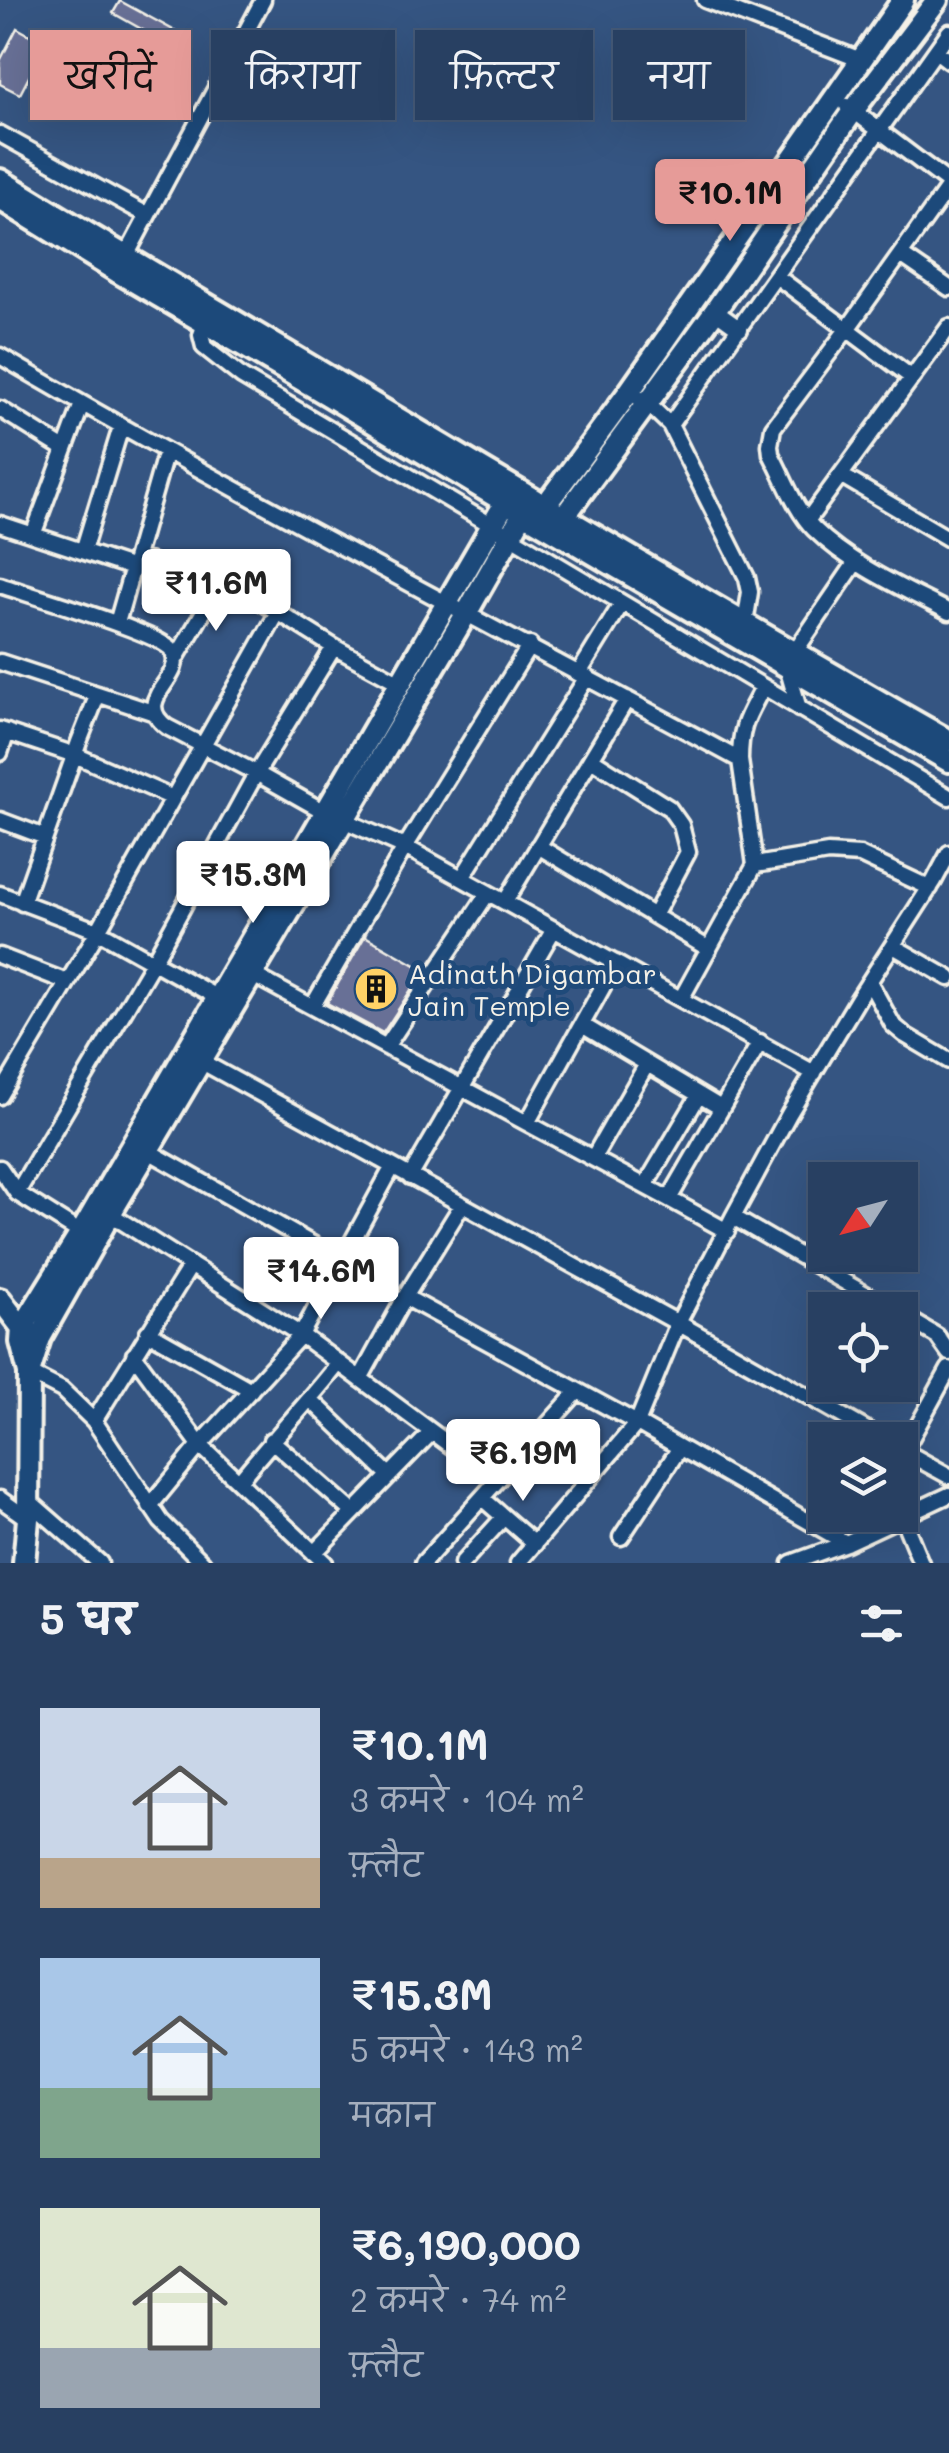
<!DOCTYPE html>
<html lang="hi">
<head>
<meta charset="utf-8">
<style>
  :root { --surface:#284062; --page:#344b6b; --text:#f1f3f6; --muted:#a5afbe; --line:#445977; --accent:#e69b98 }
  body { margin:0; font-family:Mali,"Playpen Sans Deva",sans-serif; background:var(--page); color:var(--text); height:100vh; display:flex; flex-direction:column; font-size:38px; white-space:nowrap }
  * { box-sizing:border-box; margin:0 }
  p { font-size:32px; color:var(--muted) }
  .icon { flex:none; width:55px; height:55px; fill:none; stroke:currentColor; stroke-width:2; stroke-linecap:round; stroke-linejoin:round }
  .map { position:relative; height:1563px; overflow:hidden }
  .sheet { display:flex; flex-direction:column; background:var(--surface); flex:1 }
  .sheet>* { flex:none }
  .hud { position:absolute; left:30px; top:30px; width:890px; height:90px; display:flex; gap:20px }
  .needle { width:65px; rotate:234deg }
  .buttons { position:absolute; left:808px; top:1162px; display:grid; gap:20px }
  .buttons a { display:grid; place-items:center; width:110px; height:110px; border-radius:0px; background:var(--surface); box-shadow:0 10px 40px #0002,0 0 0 2px var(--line); font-size:50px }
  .price { position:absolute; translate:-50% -85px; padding:0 22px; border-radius:10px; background:#fff; color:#222; font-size:32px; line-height:65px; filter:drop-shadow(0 2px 5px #0008) }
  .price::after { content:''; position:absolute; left:50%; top:60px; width:30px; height:22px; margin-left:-15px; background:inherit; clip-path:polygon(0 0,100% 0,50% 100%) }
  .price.selected { background:var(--accent); color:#111 }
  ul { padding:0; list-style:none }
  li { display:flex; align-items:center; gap:30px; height:250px; padding:0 40px }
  li span { display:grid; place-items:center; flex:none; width:280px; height:200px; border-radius:0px; color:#555 }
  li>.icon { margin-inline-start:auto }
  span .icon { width:120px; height:120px; fill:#fffc; stroke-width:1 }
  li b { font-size:42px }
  h2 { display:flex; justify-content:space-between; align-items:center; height:120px; padding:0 40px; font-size:42px }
  .tag { padding:0 35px; border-radius:0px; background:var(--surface); box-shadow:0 10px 40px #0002,0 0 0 2px var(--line); font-size:35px; line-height:90px }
  .tag.selected { background:var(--accent); color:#111 }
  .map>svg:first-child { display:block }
  .building { fill:#676f96; stroke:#f4f1e8; stroke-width:2.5 }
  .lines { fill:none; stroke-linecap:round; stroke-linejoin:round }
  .street-casing { stroke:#f4f1e8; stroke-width:21 }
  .secondary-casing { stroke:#f4f1e8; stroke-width:28 }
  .street { stroke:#1f4a7a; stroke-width:14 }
  .secondary { stroke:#1f4a7a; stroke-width:20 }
  .labels { text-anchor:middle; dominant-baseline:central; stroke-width:10; stroke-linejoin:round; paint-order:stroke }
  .poi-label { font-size:28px; fill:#f4f1e8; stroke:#1f4a7a; text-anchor:start }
</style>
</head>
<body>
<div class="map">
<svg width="949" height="1563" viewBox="0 0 949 1563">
  <rect width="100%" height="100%" fill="#355582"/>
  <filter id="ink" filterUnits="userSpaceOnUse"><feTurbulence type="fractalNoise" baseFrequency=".01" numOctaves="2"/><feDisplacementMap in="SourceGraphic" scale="20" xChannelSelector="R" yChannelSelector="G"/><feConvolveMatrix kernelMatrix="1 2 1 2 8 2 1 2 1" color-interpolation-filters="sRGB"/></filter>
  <g filter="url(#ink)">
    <!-- building -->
    <path class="building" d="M120,1L175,31L168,44L113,13Z
      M17,28L46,44L20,94L0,84V61Z
      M365,936L424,970L383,1033L327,1003Z"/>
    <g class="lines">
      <!-- street casing -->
      <g class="street-casing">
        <path id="street" d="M705,0L861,60
          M936,51L949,61
          M847,106L949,183
          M0,134L147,215
          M949,186L848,328L773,428L770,445L771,454C784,478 795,510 814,529C852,566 903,588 949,612
          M901,255L949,288
          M125,258L263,0
          M776,276L911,377
          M715,311L740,329
          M208,316L201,335L204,347L242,377L949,797
          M0,356C242,498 492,626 740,760
          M629,392L647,403L670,425L747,578L750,592L745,624
          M0,409L64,449
          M670,425L949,32
          M842,476L949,539
          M807,521L949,327
          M0,524L133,568
          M33,535L82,404
          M83,551L121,427
          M136,557L257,599L334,647L400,683
          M0,585C26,594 165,634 173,652C186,679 130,699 167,727L256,773L325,812L405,847L814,1073
          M117,623L166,451
          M794,653L856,562
          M175,660L219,586
          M0,662L155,713
          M787,667L799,709
          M579,673L622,603
          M0,730L75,755L173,798
          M0,753L7,732
          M591,759L669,808L681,825L688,852L654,916
          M0,820L45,837
          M538,846L709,949
          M755,865L740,760C740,725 748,716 763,687
          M462,878L587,677
          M0,894L98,931L218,998
          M505,902L627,699
          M22,903L79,742L98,694
          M893,946L949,978
          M0,956L67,982
          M616,963L527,1123L669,1199
          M253,975L527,1123
          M870,983L893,1025L905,1035L949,1061
          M681,999L755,865L828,853L860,855L930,888
          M312,1007L405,847L530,645
          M582,1025L721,1108
          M386,1047L488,893
          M195,1058L678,1323L885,1440
          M0,1096L98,931L278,612
          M143,1148L342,1261
          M593,1158L647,1064
          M0,1168L17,1193L153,962L253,779L334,647
          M410,1177L554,929
          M645,1186L699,1095
          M17,1193L81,1233
          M110,1214L301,1335L497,1480
          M733,1217L893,1310
          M727,1231L669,1199L760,1042
          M405,1297L637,1423L846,1543
          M900,1314L937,1336L949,1353
          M148,1332L251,1390
          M134,1355L200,1445L325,1563
          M29,1373L62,1390L94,1421L161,1521L203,1563
          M360,1379L405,1297L462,1205
          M310,1399L389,1475
          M94,1421L191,1265
          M271,1440L353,1512
          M900,1449L949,1476
          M904,1451L949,1369
          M239,1481C271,1441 307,1404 339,1363
          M482,1498L535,1544
          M0,1499L28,1519
          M28,1500L100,1563
          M150,1506L200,1445L301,1335L392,1168
          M902,1517L921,1563
          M621,1537L679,1449
          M314,1553L432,1432
          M423,1563L578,1391
          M462,1563L504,1517
          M518,1563L637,1423L678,1323L733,1217L789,1114L858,999L934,881L949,853
          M791,1563L846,1543L949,1495"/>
      </g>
      <!-- secondary casing -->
      <g class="secondary-casing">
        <path id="secondary" d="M0,180C111,249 224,314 337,382C540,504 743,624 949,741
          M0,199L118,272L328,395L505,502L949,761
          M536,518L629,392L903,0
          M555,529L715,311L853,111L937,0
          M0,1299L22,1328L33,1334
          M29,1373L21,1342L22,1328L81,1233L512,491
          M24,1563L28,1519L29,1373L40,1338L110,1214L466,614L531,499"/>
      </g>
      <!-- street -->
      <use href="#street" class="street"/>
      <!-- secondary -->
      <use href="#secondary" class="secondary"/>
    </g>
  </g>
  <!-- icons -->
  <defs>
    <g id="building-disc" transform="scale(2.25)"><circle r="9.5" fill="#ffd166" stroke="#1f4a7a"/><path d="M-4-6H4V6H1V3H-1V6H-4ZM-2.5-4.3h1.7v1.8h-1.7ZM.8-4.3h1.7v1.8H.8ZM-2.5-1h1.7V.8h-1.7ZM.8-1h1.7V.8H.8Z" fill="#111"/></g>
  </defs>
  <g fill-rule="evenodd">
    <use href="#building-disc" x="376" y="989"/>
  </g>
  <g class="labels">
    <!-- poi labels -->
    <g class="poi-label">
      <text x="408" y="973">Adinath Digambar<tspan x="408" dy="32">Jain Temple</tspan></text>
    </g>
  </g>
</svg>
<div class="buttons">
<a><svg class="needle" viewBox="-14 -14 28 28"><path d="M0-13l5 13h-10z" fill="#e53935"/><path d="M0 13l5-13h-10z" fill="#a5afbe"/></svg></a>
<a><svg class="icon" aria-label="locate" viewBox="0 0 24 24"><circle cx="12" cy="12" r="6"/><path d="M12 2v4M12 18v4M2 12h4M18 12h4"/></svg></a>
<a><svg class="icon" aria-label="layers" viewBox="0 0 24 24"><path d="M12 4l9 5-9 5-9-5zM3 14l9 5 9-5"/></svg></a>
</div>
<b class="price selected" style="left:730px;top:244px">₹10.1M</b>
<b class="price" style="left:216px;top:634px">₹11.6M</b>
<b class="price" style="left:253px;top:926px">₹15.3M</b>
<b class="price" style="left:321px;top:1322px">₹14.6M</b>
<b class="price" style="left:523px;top:1504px">₹6.19M</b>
<div class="hud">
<a class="tag selected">खरीदें</a>
<a class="tag">किराया</a>
<a class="tag">फ़िल्टर</a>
<a class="tag">नया</a>
</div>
</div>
<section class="sheet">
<h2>5 घर<svg class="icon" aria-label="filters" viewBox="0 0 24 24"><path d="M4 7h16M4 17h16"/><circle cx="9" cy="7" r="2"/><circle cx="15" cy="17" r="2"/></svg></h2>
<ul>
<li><span style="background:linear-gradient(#c9d6e8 75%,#b9a48a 0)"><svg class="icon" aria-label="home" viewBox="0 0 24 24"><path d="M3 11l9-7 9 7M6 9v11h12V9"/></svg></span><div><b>₹10.1M</b><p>3 कमरे · 104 m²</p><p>फ़्लैट</p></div></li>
<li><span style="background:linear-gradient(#a9c7e8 65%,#7fa58c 0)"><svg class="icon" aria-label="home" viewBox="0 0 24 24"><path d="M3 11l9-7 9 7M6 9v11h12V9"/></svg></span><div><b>₹15.3M</b><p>5 कमरे · 143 m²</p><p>मकान</p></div></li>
<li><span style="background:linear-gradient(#dfe7d0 70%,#9aa5b1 0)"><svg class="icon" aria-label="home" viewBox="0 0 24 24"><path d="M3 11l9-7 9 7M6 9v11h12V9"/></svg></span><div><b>₹6,190,000</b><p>2 कमरे · 74 m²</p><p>फ़्लैट</p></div></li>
</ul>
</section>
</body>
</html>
